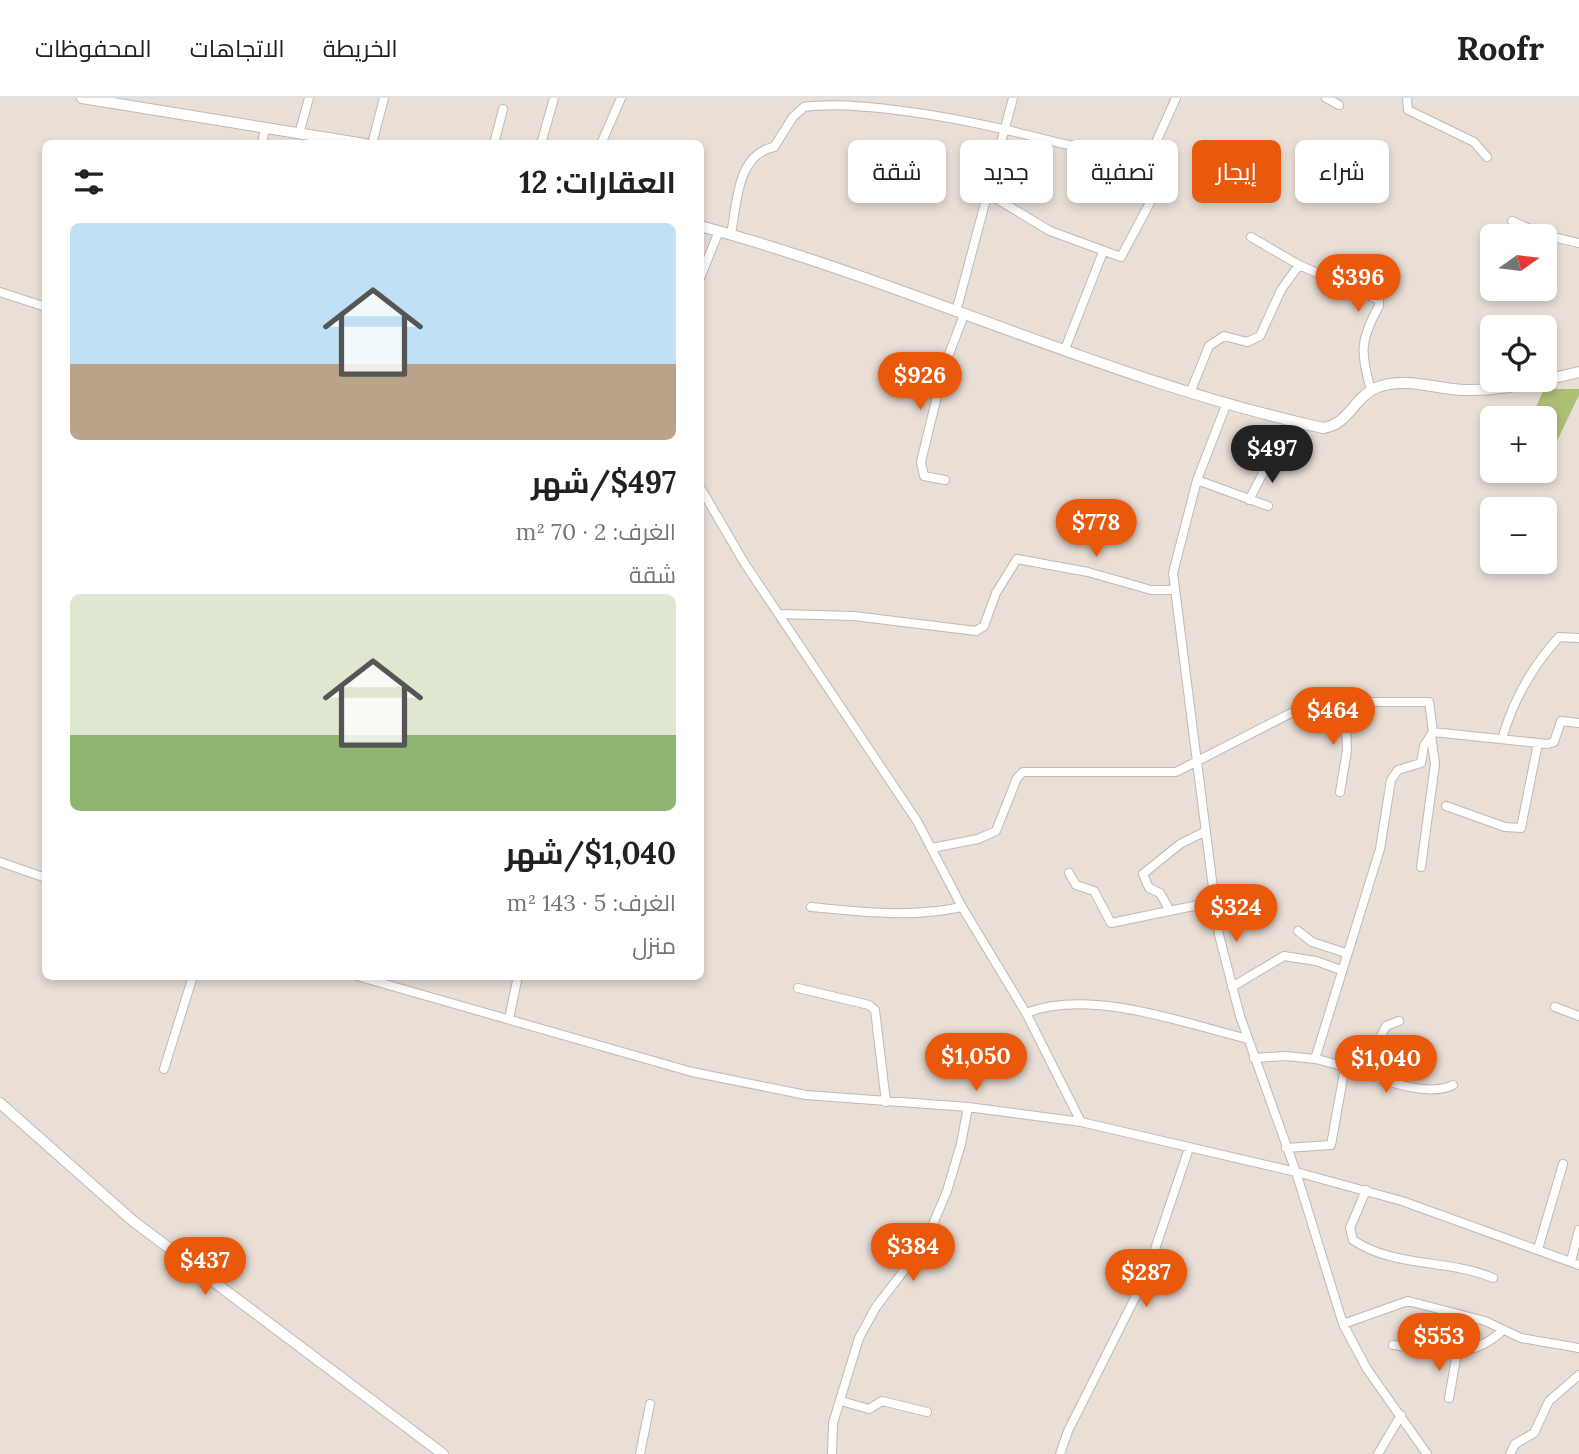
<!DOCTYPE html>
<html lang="ar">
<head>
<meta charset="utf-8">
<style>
  :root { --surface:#fff; --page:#f2f2f2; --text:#202124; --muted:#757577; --line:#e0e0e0; --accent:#ea580c }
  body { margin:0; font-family:Lora,Cairo,serif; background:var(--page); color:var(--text); direction:rtl; height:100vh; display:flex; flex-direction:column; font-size:26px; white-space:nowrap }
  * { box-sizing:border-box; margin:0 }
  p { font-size:23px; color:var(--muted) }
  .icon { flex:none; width:38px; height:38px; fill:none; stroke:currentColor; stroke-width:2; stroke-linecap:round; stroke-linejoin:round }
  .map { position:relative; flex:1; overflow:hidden; direction:ltr }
  .details { position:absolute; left:42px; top:42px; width:662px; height:840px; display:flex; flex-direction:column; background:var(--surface); border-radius:10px; box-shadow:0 4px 10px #0003; direction:rtl }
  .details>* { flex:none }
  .hud { position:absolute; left:724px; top:42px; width:665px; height:63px; direction:rtl; display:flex; gap:14px }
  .needle { width:46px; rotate:76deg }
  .fabs { position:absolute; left:1480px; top:126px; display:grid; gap:14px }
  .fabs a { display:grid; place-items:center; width:77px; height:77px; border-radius:10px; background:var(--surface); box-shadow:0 4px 10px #0003; font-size:35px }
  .price { position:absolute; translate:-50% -60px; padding:0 16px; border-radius:24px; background:var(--accent); color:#fff; font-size:23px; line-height:46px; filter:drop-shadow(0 2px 4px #0008) }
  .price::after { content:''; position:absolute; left:50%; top:42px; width:21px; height:16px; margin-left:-10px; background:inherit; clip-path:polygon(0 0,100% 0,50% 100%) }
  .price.current { background:#222; color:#fff }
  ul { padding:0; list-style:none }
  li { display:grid; align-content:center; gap:14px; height:371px; padding:0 28px }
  li span { display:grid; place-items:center; height:217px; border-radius:10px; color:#555 }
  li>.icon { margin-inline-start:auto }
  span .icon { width:126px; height:126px; fill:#fffc; stroke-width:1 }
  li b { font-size:30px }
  h2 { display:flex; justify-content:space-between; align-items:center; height:84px; padding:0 28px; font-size:30px }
  .tag { padding:0 24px; border-radius:10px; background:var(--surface); box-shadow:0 4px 10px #0003; font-size:24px; line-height:63px }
  .tag.current { background:var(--accent); color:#fff }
  header { display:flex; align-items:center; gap:42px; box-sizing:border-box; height:98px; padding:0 35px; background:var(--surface); border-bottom:2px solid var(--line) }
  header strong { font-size:33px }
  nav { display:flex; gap:38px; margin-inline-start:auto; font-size:24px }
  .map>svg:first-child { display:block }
  .green { fill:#acc073 }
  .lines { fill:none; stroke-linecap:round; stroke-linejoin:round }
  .street-casing { stroke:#c2b8b1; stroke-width:10 }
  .secondary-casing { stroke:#c2b8b1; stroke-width:12 }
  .street { stroke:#fff; stroke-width:8 }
  .secondary { stroke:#fff; stroke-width:10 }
</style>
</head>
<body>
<header>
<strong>Roofr</strong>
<nav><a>الخريطة</a><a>الاتجاهات</a><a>المحفوظات</a></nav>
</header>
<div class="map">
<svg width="1579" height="1356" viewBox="0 0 1579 1356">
  <rect width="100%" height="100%" fill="#e9dfd7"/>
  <!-- green -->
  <path class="green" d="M1544,291H1579V297L1557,343L1545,338V320H1531Z"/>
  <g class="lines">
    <!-- street casing -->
    <g class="street-casing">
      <path id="street" d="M1326,0L1339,7
        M1407,0L1408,12L1474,44L1487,59
        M299,36L309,0
        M262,46L265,30
        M372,46L384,0
        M494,46L503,11
        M541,46L554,0
        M601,46L621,0
        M987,95L1050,133L1121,159L1153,99L1148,62L1176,0
        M1512,123L1544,137L1579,145
        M731,136C737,105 737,56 774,49L793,19L804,9C855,2 951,19 1002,31C1059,43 1090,59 1150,51
        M1251,139L1299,167L1379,202V208C1360,242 1360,255 1371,292
        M700,180L719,133
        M0,194L46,209
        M956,214L1013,0
        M1065,251L1103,154
        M1190,295L1209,248L1224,238L1247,244L1260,238L1281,192L1299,167
        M1226,307L1197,382L1173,475L1219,837L1240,918L1296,1074L1343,1226L1367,1271L1427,1356
        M945,382L924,378L921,364L944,269L964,217
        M1197,382L1268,408
        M700,389L745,466L917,723L962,809L1026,915L1081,1024
        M1249,402L1263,375L1286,363
        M779,516L854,518L976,533L984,528L996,495L1017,461L1088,474L1151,492H1173
        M1502,641C1513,602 1531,570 1559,539L1579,540
        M1340,694L1347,653L1345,604
        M1446,708L1505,729L1521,730L1538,645
        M932,750L978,741L996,733L1017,680L1023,674H1176L1299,611L1335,604H1429L1433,634L1548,646L1554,644L1561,623L1579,625
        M0,764L46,780
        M1421,769L1435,666L1431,637
        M1069,775L1076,787L1094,793L1111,825L1213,804
        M811,809C864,814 909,820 962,809
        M1170,813L1160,795L1149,790L1143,776L1180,746L1204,734
        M1298,833L1312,844L1346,855
        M357,878L692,974L806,997L968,1009L1081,1024L1296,1074L1402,1103L1579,1167
        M1232,889L1284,858L1316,863L1341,872
        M798,890L869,907L875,912L886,1004
        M1555,909L1579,918
        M1026,915C1091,890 1183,925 1248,941
        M509,921L518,878
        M1254,960L1286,958L1315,961L1380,751L1391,682L1398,672L1421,665L1424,648L1433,634
        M1315,961C1352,967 1420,1004 1453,987
        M164,971L193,878
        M1363,974L1386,928L1399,923
        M1286,1050L1331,1047L1345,969
        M1366,1092L1350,1130L1353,1142C1394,1170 1449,1161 1493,1180
        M1538,1151L1563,1066
        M1571,1163L1579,1132
        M1343,1226L1408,1203L1485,1223L1521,1240L1579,1250
        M1393,1247C1436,1252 1468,1265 1503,1232
        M1449,1300L1457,1255
        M841,1303L869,1311L882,1303L927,1314
        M640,1356L650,1306
        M832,1356L833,1325L859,1240L876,1209L925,1145L947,1093L961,1046L968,1009
        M1060,1356L1068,1333L1146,1178L1189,1050
        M1378,1356L1401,1317
        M1510,1356L1515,1346L1534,1335L1549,1303L1579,1277"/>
    </g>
    <!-- secondary casing -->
    <g class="secondary-casing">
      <path id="secondary" d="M82,0L365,46
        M700,128C911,185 1109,283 1323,330C1349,327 1354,298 1378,289C1406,279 1435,291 1464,292C1492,293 1518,288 1545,282
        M1545,282L1579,274
        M0,1005L133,1123L443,1356"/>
    </g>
    <!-- street -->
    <use href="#street" class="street"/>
    <!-- secondary -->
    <use href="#secondary" class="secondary"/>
  </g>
</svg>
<div class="fabs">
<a><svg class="needle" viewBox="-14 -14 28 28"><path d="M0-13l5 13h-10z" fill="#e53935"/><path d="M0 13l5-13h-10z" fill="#757577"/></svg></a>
<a><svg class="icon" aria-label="locate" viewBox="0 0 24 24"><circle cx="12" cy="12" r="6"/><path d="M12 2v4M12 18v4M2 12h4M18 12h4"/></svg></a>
<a>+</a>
<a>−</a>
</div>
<b class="price" style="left:1358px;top:216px">$396</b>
<b class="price" style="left:920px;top:314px">$926</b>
<b class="price current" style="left:1272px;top:387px">$497</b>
<b class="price" style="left:1096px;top:461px">$778</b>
<b class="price" style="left:1333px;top:649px">$464</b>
<b class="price" style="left:1236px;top:846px">$324</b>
<b class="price" style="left:976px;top:995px">$1,050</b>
<b class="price" style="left:1386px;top:997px">$1,040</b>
<b class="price" style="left:913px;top:1185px">$384</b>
<b class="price" style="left:205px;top:1199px">$437</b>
<b class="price" style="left:1146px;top:1211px">$287</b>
<b class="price" style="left:1439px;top:1275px">$553</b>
<div class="hud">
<a class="tag">شراء</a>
<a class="tag current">إيجار</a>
<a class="tag">تصفية</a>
<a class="tag">جديد</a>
<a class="tag">شقة</a>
</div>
<section class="details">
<h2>العقارات: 12<svg class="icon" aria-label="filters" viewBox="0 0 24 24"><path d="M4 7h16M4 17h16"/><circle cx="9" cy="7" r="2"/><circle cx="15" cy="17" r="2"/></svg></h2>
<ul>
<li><span style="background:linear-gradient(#bfe0f5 65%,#b9a48a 0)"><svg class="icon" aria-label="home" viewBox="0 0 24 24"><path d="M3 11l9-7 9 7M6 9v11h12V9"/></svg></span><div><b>$497/شهر</b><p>الغرف: 2 · 70 m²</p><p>شقة</p></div></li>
<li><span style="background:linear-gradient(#dfe7d0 65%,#8fb573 0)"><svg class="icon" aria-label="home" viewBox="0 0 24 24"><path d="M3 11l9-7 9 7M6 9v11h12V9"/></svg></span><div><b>$1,040/شهر</b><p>الغرف: 5 · 143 m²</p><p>منزل</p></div></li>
</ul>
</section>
</div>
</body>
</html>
